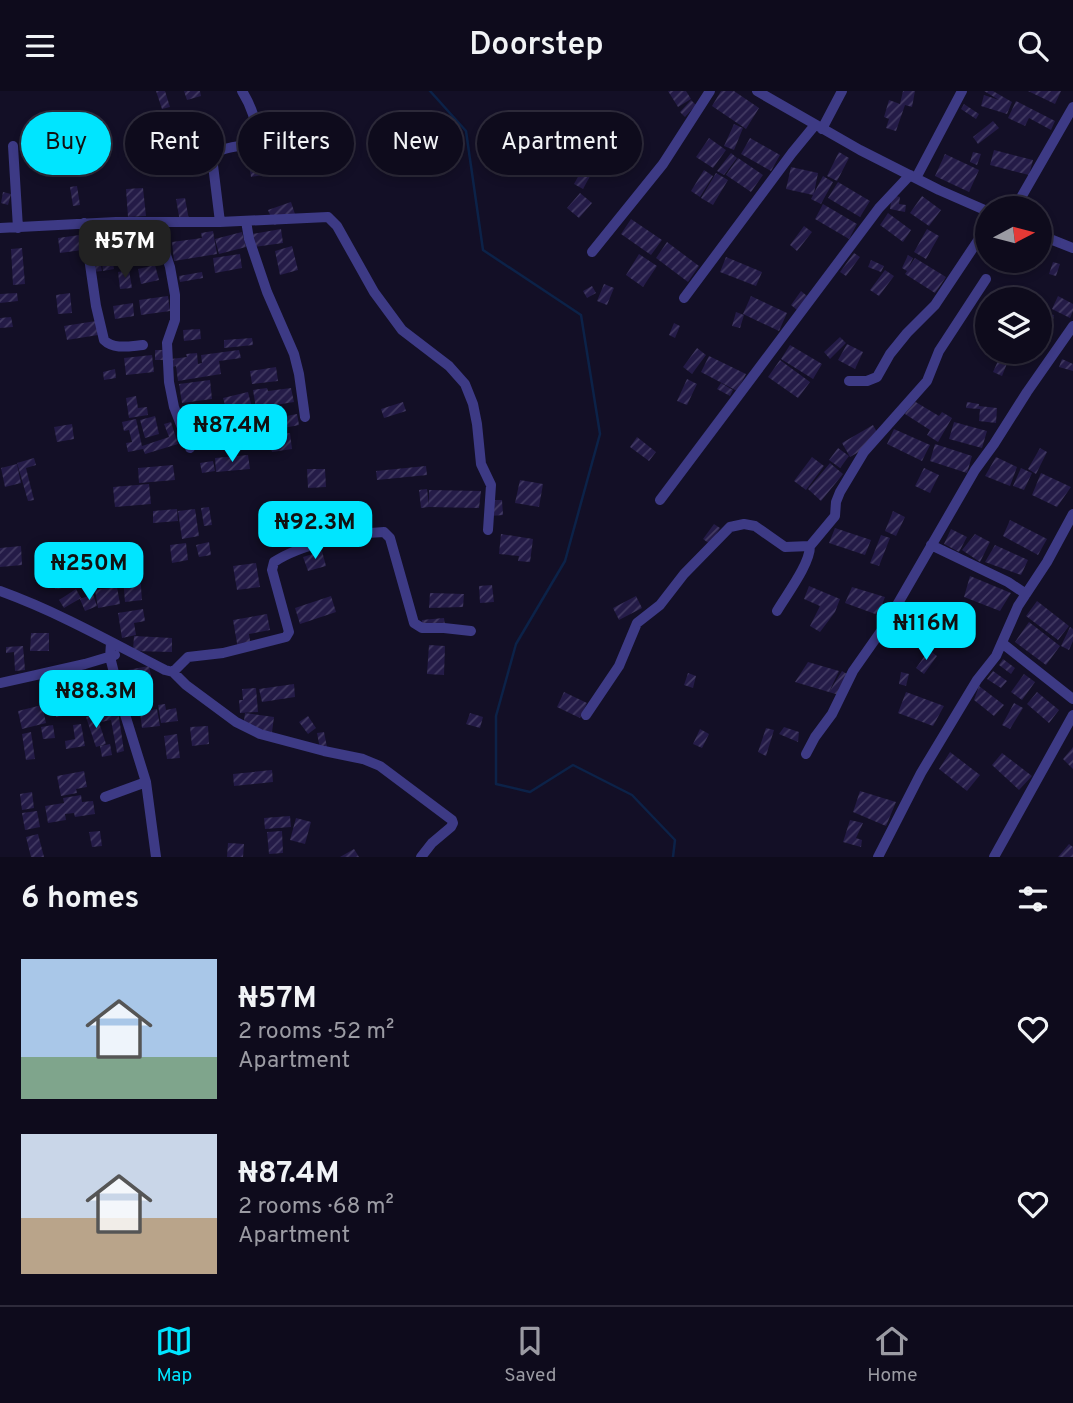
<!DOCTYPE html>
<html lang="en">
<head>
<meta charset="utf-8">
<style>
  :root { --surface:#0e0b1c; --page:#1c1929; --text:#f1f3f6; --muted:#9b9ba3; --line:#2e2b3b; --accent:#00e5ff }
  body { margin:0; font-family:Overpass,sans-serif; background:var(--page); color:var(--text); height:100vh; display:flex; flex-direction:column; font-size:26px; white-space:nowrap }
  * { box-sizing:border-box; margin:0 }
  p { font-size:23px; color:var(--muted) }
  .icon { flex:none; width:38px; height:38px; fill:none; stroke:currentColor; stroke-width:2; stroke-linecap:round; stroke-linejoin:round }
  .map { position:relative; height:766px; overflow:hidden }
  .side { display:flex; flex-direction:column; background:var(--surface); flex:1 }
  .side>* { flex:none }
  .banner { position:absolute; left:21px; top:21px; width:700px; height:63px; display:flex; gap:14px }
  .needle { width:46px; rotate:83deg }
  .fabs { position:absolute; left:975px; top:105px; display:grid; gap:14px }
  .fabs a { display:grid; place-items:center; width:77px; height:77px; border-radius:50%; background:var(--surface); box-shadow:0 4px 10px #0003,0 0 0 2px var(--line); font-size:35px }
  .price { position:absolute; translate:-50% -60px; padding:0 16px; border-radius:14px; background:var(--accent); color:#111; font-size:23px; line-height:46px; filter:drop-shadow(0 2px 4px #0008) }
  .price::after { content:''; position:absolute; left:50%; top:42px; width:21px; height:16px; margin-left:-10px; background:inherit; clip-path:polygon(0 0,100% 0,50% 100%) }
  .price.selected { background:#222; color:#fff }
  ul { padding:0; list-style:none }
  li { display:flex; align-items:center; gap:21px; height:175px; padding:0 21px }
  li span { display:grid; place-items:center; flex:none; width:196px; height:140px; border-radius:0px; color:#555 }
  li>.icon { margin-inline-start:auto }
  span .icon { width:84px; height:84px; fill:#fffc; stroke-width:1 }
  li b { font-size:30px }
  h2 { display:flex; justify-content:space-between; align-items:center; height:84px; padding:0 21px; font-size:30px }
  .tag { padding:0 24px; border-radius:32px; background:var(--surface); box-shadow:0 4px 10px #0003,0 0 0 2px var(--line); font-size:24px; line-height:63px }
  .tag.selected { background:var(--accent); color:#111 }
  header { display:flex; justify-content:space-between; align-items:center; height:91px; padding:0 21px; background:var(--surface); font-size:32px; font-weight:600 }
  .menu { display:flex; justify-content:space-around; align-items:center; height:98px; border-top:2px solid var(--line); background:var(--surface); font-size:19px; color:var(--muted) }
  .menu a { display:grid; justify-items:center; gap:4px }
  .menu .selected { color:var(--accent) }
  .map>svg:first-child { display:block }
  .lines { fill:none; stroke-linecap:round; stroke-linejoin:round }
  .stream { stroke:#0c2248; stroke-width:2.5 }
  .building { fill:url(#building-hatch) }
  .minor { stroke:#3d3a85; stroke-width:10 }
</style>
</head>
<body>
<header><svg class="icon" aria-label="menu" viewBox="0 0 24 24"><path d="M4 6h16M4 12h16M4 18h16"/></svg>Doorstep<svg class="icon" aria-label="search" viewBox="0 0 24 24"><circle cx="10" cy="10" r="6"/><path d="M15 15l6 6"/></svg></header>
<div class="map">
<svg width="1073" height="766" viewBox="0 0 1073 766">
  <defs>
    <pattern id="building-hatch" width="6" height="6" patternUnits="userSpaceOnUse" patternTransform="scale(1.75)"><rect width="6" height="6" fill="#241b47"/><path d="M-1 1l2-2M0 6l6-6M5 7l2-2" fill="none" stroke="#433b63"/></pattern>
  </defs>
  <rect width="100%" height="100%" fill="#130f26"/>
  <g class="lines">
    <!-- stream -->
    <path class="stream" d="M430,0L466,40L483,159L581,224L600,343L565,470L516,553L496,625V693L530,701L573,674L632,704L675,749L673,766"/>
  </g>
  <!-- building -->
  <path class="building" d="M156,0H165L170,16L162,18Z
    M184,0H200L201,5L187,9Z
    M668,0H686L691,8L678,16Z
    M721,0H734L759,17L746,38L712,15Z
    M903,0H915L912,16L905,14L896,40L886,37L889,28L884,26L889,9L900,13Z
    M984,0H993L1012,11L1007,23L981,15L984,4L999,9Z
    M1028,0H1061L1055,13Z
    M691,9L696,14L685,26L680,21Z
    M1016,10L1055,30L1051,39L1029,27L1025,35L1008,27Z
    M964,13L979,23L976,28L961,18Z
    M191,19L194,28L174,36L175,38L164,42L160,31Z
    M269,19L271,36L261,37L259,21Z
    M993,30L999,37L978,53L973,46Z
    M734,33L743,37L734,59L724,55Z
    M709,47L726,59L713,77L696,66Z
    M750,47L780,64L771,80L741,63Z
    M563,49L578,51L575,68L561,65Z
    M588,54L600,59L597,66L585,62Z
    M264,59L268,83L251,86L247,62Z
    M994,59L1033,69L1029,84L990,74Z
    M839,61L849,67L837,90L827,85Z
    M973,61L981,63L977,74L970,71Z
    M731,62L737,67L724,84L717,80Z
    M945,63L979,79L969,101L935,85Z
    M738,67L763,84L751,101L726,84Z
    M585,73L594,78L583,98L574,93Z
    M791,76L818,82L814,102L823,85L833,91L821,113L811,108L813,104L786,98Z
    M704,79L713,85L700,106L691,100Z
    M716,82L728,89L713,114L701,107Z
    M838,91L870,110L860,126L828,107Z
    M77,95L80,114L73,115L70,96Z
    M143,97L146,125L128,126L126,98Z
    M3,101L11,103L8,114L1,112Z
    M580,102L592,112L579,127L567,117Z
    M892,104L900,106L899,113L906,114L905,121L890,118Z
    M922,105L941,119L929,135L910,122Z
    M185,107L189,129L180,131L176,108Z
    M291,111L296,126L274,134L268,119Z
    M823,113L857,133L849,148L815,128Z
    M888,122L911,139L903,151L880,134Z
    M631,128L662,149L651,164L621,143Z
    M804,135L812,141L797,160L790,154Z
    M281,138L283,152L254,156L252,143Z
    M927,138L939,145L926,168L914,161Z
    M108,139L114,178L103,180L98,141Z
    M213,140L217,163L174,170L172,151L202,147L201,142Z
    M95,141L102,180L93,181L87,142Z
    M242,141L246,156L219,163L215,148Z
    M80,144L82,159L60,162L58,147Z
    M152,146L156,166L139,169L136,149Z
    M667,151L699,175L688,191L656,167Z
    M292,155L298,179L280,184L275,160Z
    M22,157L25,193L13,194L11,158Z
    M854,162L860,166L846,185L840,181Z
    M240,163L242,177L215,182L213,167Z
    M639,163L657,175L643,196L626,184Z
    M908,164L913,167L908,177L915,167L946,186L935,202L905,183L907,180L902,177Z
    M726,166L762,181L756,195L720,181Z
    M871,169L884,175L881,181L868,176Z
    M1053,171L1060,173L1056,185L1049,183Z
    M155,174L159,189L141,193L138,178Z
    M129,179L132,197L120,198L118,181Z
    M885,179L894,185L879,205L870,199Z
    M202,181L203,187L180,191L179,185Z
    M604,193L614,197L607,214L597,210Z
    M592,195L596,202L587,207L583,200Z
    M801,200L807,205L797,219L791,214Z
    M17,202L18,210L0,212V203Z
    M70,202L72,222L58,223L56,204Z
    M168,205L170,220L141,224L139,209Z
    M751,205L787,222L779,240L743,223Z
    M1058,205L1073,213V220L1070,227L1052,218Z
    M133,212L134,225L115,228L113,215Z
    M736,221L744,224L740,237L732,235Z
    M1040,221L1054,224L1049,246L1040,244Z
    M11,226L13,236L0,237V227Z
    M96,230L98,244L67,249L64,235Z
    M674,232L680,235L675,247L669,244Z
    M200,238L201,248L184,250L183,239Z
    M840,246L846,252L830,268L824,261Z
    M252,247L253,254L224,257V249Z
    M847,253L863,261L855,278L838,269Z
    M790,254L822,273L813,288L781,268Z
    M697,257L706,264L692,283L683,276Z
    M155,259H164V269H155Z
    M239,259L241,267L219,270L221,283L178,290L176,275L172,276L171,268L187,266L186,263L197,262L198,273L202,272L201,264Z
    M1002,261L1010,265L1002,285L993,281Z
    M152,264L154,281L126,284L124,267Z
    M709,265L746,283L737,300L701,281Z
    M1062,268L1073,273V280L1059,276Z
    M780,269L810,291L798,307L768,286Z
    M276,276L278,290L252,293L250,280Z
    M115,278L116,287L104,289L103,281Z
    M687,288L697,293L687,314L677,310Z
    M210,289L212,308L182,312L179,293Z
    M721,292L733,299L730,305L717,298Z
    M267,297L268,300L291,297L294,311L256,317L253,299Z
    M248,301L252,317L228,324L223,307Z
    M136,305L138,317L147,316L148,324L129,327L126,307Z
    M914,310L939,325L942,321L952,327L938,351L927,344L930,339L905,323Z
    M403,311L406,320L384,327L381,318Z
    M967,311L979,313V315L997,317L996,332L979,330L980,318L966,317Z
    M297,323L299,334L273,339L271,328Z
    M155,325L159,343L145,347L140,329Z
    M136,328L142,355L169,346L164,333L171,331L178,353L145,363L143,358L128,361L126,352L132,351L129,339L124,340L122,331Z
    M954,331L987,340L982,357L949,348Z
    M72,333L74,348L57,351L54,336Z
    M873,334L881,348L850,366L842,352Z
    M894,338L930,354L922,370L887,353Z
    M290,342L292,358L272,361L269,345Z
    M637,346L656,361L649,370L630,356Z
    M935,353L972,365L967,382L930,370Z
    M838,357L849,365L840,377L829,369Z
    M1040,357L1047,361L1036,383L1028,378Z
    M248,364L250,378L216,381L215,367Z
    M812,366L824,375L806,399L794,390Z
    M996,366L1017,376L1010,395L985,385Z
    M34,367L36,374L26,377L34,409L28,410L17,372Z
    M213,370L215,380L202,382L200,372Z
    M830,372L843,383L821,410L808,398Z
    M17,373L21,392L5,396L1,377Z
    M173,374L175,389L139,392L138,377Z
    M426,375L427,384L377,389L376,380Z
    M924,377L939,384L930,402L915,395Z
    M1021,377L1032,382L1024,399L1013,395Z
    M307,378H325L326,396L308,397Z
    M1041,382L1071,396L1057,416L1032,404Z
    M520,389L543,393L539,416L515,412Z
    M149,393L151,413L115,416L113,396Z
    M427,398L429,414V399L481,400L479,417L429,416L421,417L419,399Z
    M489,409H502L503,424L490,425Z
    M209,416L212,434L204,435L201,417Z
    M177,418L178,430L153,432V420Z
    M195,418L199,445L182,448L178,420Z
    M893,420L905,426L896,445L885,440Z
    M1010,429L1047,448L1038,464L1003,445Z
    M714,433L720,437L710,453L703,448Z
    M325,434L328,452L300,457L297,439Z
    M835,437L871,449L865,464L829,452Z
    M951,438L967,446L959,461L944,453Z
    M501,443L533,448L530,471L518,470L519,465L499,463Z
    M975,443L990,451L980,471L962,459Z
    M881,444L890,447L879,475L870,472Z
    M209,451L211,464L199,466L196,454Z
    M186,452L188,469L172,472L170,454Z
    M995,454L1028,469L1021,484L985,471Z
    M21,455L22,474L0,476V457Z
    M122,455L125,485L140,484L142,509L125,511L123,486H118L115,456Z
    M322,460L326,475L308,480L303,466Z
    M52,465L53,475L44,476L42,466Z
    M256,472L260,496L237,499L233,475Z
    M53,478H60L62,497L55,498Z
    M970,485L1011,502L1000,520L964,506Z
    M492,494L494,511L480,512L479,495Z
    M809,495L840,508L835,521L820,541L810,535L820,515L804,508Z
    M117,496L120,513L98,517L95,499Z
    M852,496L885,506L878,524L845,512Z
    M76,498L81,507L64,517L59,509Z
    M430,502L464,503L463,516L429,517Z
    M93,503L97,515L85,520L80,508Z
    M331,505L336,521L300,533L295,517Z
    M636,505L642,517L619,529L613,517Z
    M1037,510L1069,535L1058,549L1026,525Z
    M143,518L145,530L134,532L136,544L122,547L118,522Z
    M267,523L270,539L249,543L251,556L238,558L233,529Z
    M444,527L445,534L422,536V529Z
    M1029,531L1060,555L1046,574L1015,551Z
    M1070,536L1073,538V550L1069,559L1061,555Z
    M31,542H49V560H30Z
    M134,545L172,547V561L133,560Z
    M429,554L445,555L444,584L427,583Z
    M23,555L25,579L15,580L14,561L6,562V556Z
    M929,559L937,565L924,583L916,577Z
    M1003,568L1015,577L1011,583L999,574Z
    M808,571L839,580L829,601L842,580L847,583L839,604L795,591Z
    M149,575L152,590L124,594L122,580Z
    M993,580L1007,590L1001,597L987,588Z
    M107,581L112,617L95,619L89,584Z
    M901,581L909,583L906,595L899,593Z
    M688,582L696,585L693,597L684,594Z
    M1024,583L1035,591L1022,609L1011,601Z
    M86,584L88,606L78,607L76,585Z
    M294,593L295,606L262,611L259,598Z
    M979,595L1004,614L994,625L974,609Z
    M256,597L258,621L240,622L239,609H243L242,598Z
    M564,601L587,612L580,627L557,616Z
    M906,601L944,615L933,635L898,622Z
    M1037,601L1059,619L1049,632L1027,613Z
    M72,607L75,623L56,626L54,610Z
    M1014,612L1023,617L1010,638L1002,634Z
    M165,613L166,619L176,617L178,630L161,632L158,614Z
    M42,614L46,632L22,638L18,620Z
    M157,618L160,635L142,637L140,621Z
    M118,620L124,660L117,662L111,629L101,631L100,623Z
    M96,622L106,653L96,656L86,626Z
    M245,622L274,626L272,641L243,637Z
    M470,622L483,626L480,637L466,633Z
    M308,625L316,637L308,643L299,631Z
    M81,633L85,655L66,658L65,650L75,648L73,634Z
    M53,634L55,647L43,648L41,636Z
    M208,635L209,653L192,655L190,636Z
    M784,636L799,641L798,651L779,643Z
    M766,637L774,639L766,665L758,661Z
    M700,638L709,643L702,657L693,653Z
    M31,641L35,668L26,669L22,643Z
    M324,641L328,661L321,663L317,642Z
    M177,643L180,667L167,668L164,645Z
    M110,653L112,664L102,666L100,655Z
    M1073,656V678L1063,668Z
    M950,661L980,684L967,700L939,678Z
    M1002,662L1032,685L1019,699L992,674Z
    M272,679L273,691L234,695L233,683Z
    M84,680L87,696L76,698L77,702L61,705L57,685Z
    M860,700L896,711L886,735L853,721Z
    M32,701L34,717L22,719L20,703Z
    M81,704L82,711L93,710L95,723L75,726L74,722L65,723L66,729L48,732L45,715L64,712L63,707Z
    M37,720L40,736L25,739L22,722Z
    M290,725L291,736L265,738L264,727Z
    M296,727L311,731L305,753L290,749Z
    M850,729L863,732L856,747L862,749L861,756L843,751Z
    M100,740L102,755L92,756L89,741Z
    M282,740L283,762L269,763L267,741Z
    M38,743L44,766H31L26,746Z
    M228,752L244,753L243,766H227Z
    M1069,753L1073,756V766H1058Z
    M354,758L359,766H340Z"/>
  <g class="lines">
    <!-- minor -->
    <path class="minor" d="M757,0L860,59L939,99L987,120
      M822,38L842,0
      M13,55L18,137
      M916,87L962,0
      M1015,117L1073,16
      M246,130L249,148L267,201L294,263L299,283L305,326
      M155,131L170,176L175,204V229L167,252L169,291L174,316L190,357
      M220,131L212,66C222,53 244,58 258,49C256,30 252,16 242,0
      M84,132L96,215L104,249C114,259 130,255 143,254
      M0,137L116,131H220L328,126L337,135L374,201L402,239L449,275L465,293L473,313L477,333L481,373L491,394L488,439
      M1040,144L1073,157
      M592,161L663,73L710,0
      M684,207L792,62L815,34
      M849,290H867L877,286L890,263L907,242L935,214L987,136
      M660,409L879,117L910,84
      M931,454L1008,491L1026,503
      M0,500C58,521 111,551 165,579L173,581L186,594L236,631L260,643L324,660L363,668L380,675L452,729L453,732L451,736L432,752L421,766
      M777,520C787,503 810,473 810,455
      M111,552L110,566L123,617L146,691L156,766
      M1002,552L1073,608
      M173,581L188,566L223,562L286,546L289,541L272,479L274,471C299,454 353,442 384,441L390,447L414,532L422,537H444L471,540
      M0,592L85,573L115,564
      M586,624L619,575L637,532L660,514L684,483L730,436L744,433L755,435L785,456L810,455L835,425L836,411L840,401L864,361L927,290L939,260L986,188
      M806,663L815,646L832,623L853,580L886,533L975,379L994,353L1027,301L1073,235
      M105,706L146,691
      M878,766L921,682L977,589L996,565L1018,515L1047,471L1073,423
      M994,766L1073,624"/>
  </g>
</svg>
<div class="fabs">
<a><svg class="needle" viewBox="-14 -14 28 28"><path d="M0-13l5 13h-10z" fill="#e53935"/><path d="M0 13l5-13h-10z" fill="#9b9ba3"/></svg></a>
<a><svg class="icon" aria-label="layers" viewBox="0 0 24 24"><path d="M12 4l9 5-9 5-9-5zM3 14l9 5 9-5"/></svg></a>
</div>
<b class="price selected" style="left:125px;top:189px">₦57M</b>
<b class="price" style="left:232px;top:373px">₦87.4M</b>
<b class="price" style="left:315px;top:470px">₦92.3M</b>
<b class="price" style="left:89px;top:511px">₦250M</b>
<b class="price" style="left:926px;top:571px">₦116M</b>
<b class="price" style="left:96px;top:639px">₦88.3M</b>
<div class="banner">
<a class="tag selected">Buy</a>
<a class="tag">Rent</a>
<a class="tag">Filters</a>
<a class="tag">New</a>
<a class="tag">Apartment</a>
</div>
</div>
<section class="side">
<h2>6 homes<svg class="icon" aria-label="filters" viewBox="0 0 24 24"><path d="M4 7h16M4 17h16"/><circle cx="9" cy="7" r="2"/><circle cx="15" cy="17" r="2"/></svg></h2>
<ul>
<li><span style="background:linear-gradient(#a9c7e8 70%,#7fa58c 0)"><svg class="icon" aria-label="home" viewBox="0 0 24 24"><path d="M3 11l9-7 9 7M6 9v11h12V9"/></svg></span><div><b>₦57M</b><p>2 rooms · 52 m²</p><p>Apartment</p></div><svg class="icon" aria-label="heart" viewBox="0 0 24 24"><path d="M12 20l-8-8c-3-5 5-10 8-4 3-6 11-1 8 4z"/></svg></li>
<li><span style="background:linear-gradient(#c9d6e8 60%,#b9a48a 0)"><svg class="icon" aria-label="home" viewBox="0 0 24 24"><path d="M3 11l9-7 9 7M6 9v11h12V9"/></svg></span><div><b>₦87.4M</b><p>2 rooms · 68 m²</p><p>Apartment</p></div><svg class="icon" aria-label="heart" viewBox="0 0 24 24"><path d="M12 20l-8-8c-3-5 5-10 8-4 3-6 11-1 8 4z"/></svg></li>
</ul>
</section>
<nav class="menu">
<a class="selected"><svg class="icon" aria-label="map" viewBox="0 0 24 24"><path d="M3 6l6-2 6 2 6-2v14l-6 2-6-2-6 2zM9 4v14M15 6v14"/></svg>Map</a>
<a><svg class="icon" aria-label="saved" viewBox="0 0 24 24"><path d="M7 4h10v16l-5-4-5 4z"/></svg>Saved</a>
<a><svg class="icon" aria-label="home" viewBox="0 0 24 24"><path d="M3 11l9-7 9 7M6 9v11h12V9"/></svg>Home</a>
</nav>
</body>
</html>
